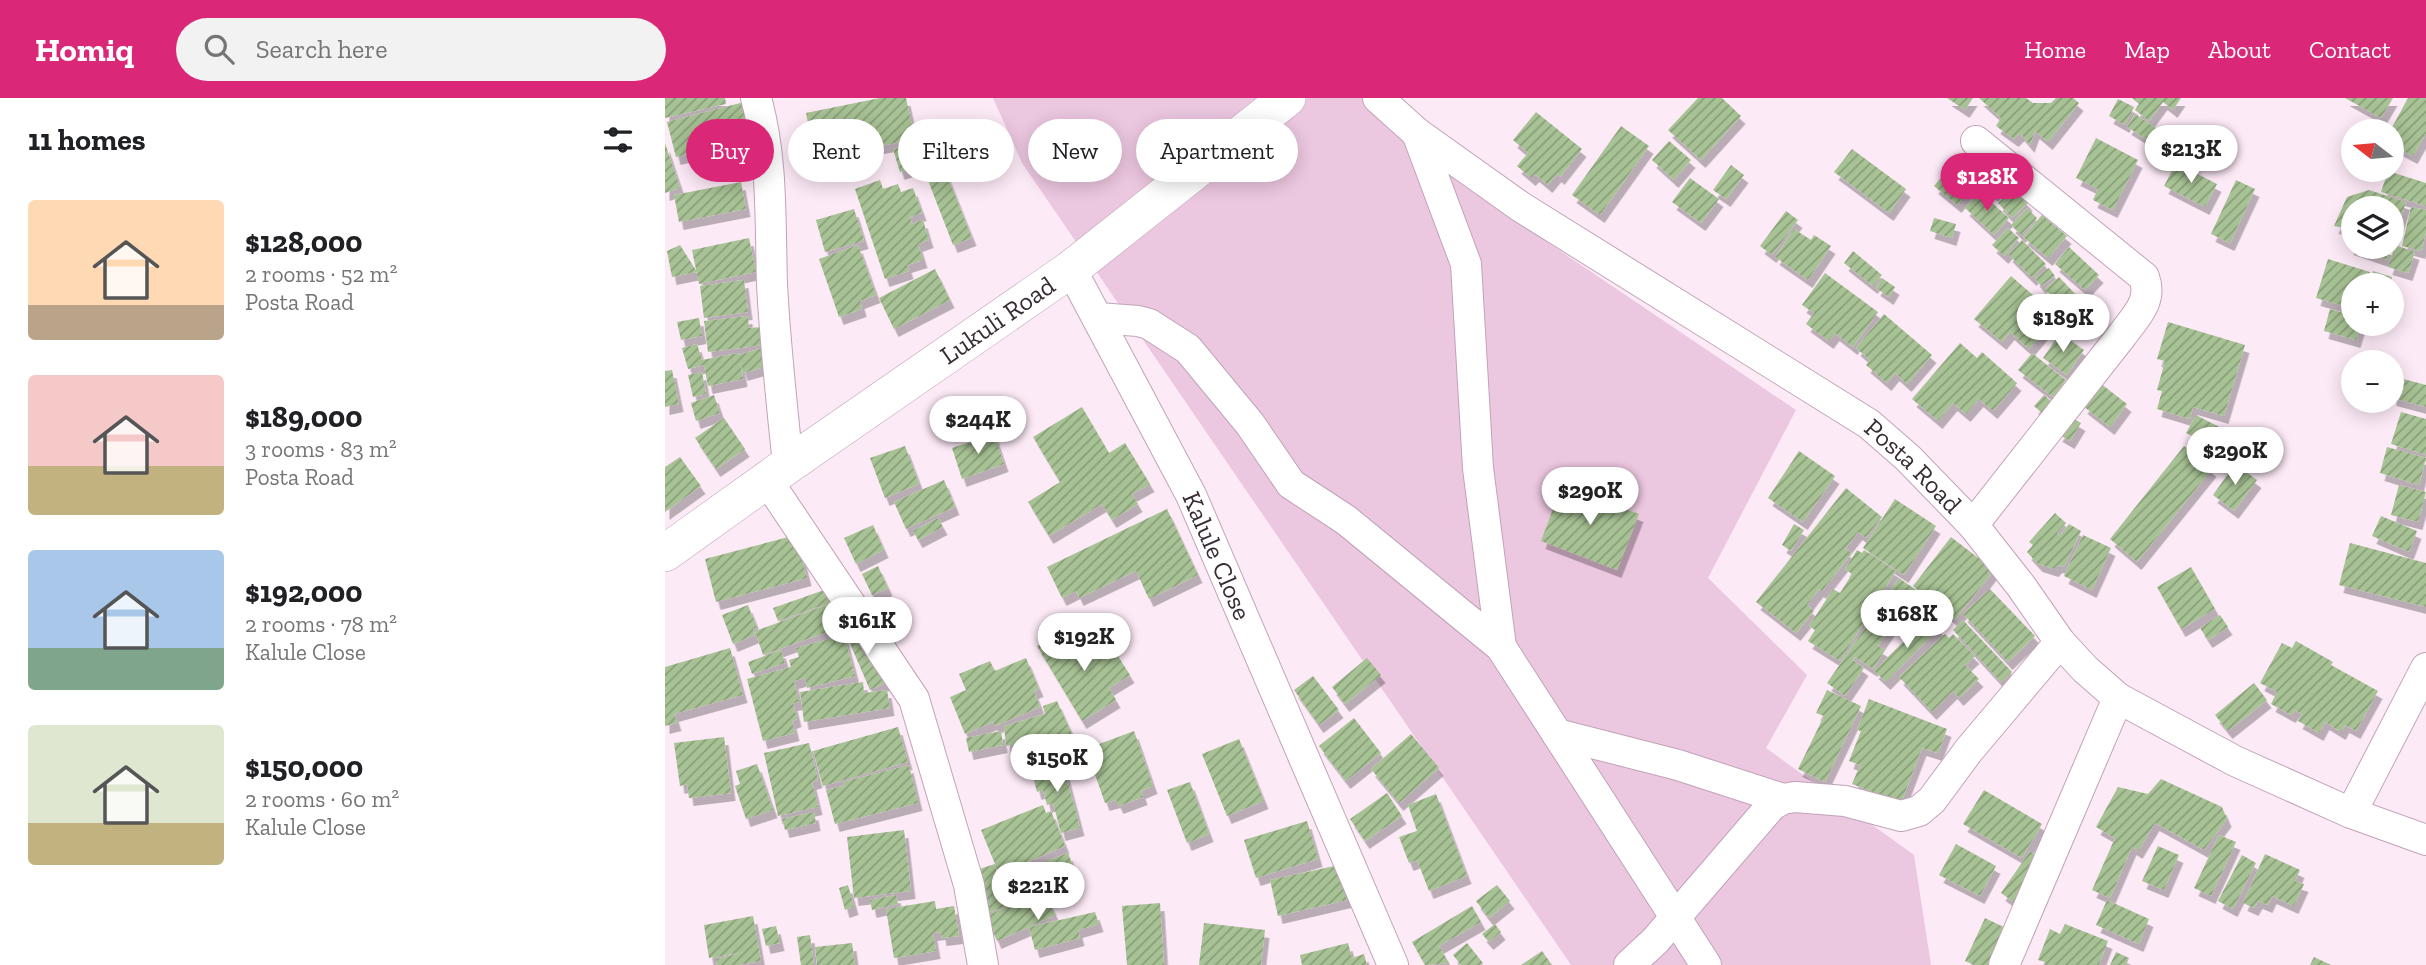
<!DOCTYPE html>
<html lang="en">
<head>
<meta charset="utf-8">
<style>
  :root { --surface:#fff; --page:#f2f2f2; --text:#202124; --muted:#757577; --accent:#db2777 }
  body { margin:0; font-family:"Zilla Slab",serif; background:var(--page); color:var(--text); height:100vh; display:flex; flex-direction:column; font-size:26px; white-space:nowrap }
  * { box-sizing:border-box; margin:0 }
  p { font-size:23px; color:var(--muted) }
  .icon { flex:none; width:38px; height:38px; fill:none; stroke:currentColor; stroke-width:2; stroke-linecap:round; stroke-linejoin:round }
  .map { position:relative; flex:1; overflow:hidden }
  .sheet { display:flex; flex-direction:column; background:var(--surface); width:665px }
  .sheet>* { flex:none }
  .top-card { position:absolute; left:21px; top:21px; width:665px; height:63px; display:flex; gap:14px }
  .needle { width:46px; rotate:286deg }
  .buttons { position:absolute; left:1676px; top:21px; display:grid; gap:14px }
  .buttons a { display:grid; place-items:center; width:63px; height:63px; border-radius:50%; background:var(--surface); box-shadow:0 4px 18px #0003; font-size:35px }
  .price { position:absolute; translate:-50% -60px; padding:0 16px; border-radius:24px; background:#fff; color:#222; font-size:23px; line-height:46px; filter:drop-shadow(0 2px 4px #0008) }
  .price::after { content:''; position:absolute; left:50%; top:42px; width:21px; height:16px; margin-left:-10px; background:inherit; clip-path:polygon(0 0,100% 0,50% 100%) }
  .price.current { background:var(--accent); color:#fff }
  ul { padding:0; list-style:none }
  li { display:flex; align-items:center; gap:21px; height:175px; padding:0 28px }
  li span { display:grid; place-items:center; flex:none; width:196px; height:140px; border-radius:7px; color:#555 }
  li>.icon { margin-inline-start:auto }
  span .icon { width:84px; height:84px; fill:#fffc; stroke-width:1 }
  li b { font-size:30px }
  h2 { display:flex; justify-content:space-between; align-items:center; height:84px; padding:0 28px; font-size:30px }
  .tag { padding:0 24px; border-radius:32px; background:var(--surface); box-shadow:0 4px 18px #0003; font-size:24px; line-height:63px }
  .tag.current { background:var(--accent); color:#fff }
  header { display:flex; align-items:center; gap:42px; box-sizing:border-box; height:98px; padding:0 35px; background:var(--accent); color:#fff }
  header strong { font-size:33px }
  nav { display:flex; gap:38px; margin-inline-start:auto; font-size:24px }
  .search { width:490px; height:63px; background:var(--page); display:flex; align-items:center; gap:18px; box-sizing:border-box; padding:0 24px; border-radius:38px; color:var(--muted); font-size:26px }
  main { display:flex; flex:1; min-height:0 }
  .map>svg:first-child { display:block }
  .grass { fill:#ecc7e0 }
  .building { fill:url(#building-hatch); filter:url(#shadow) }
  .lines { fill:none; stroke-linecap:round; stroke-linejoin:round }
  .minor-casing { stroke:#c1a3b8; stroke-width:32 }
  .tertiary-casing { stroke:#c1a3b8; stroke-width:38 }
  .minor { stroke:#fff; stroke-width:30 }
  .tertiary { stroke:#fff; stroke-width:37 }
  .labels { text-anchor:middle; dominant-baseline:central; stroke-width:6; stroke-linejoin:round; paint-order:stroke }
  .street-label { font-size:26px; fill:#382c34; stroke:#fdfdfd }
</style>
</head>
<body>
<header>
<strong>Homiq</strong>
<div class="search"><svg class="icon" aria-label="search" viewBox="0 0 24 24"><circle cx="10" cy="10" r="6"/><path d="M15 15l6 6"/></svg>Search here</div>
<nav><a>Home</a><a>Map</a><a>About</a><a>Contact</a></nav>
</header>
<main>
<section class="sheet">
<h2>11 homes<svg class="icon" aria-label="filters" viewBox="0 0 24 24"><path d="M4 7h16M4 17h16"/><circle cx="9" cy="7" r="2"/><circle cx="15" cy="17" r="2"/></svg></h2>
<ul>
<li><span style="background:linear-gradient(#ffd9b3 75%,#b9a48a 0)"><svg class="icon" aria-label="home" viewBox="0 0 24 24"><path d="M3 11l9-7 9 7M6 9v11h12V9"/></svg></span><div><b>$128,000</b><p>2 rooms · 52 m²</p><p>Posta Road</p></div></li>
<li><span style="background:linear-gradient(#f6c9c9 65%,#c2b280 0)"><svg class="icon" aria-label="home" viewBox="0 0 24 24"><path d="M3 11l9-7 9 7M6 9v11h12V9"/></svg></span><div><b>$189,000</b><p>3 rooms · 83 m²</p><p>Posta Road</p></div></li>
<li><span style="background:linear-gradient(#a9c7e8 70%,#7fa58c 0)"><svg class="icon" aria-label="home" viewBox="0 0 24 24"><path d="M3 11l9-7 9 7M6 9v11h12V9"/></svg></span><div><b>$192,000</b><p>2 rooms · 78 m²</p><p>Kalule Close</p></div></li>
<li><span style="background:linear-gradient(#dfe7d0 70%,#c2b280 0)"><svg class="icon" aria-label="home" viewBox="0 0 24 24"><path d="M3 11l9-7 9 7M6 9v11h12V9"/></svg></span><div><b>$150,000</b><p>2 rooms · 60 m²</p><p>Kalule Close</p></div></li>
</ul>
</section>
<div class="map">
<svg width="1761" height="867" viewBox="0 0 1761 867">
  <defs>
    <pattern id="building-hatch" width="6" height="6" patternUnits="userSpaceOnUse" patternTransform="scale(1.75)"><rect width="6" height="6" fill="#a7c294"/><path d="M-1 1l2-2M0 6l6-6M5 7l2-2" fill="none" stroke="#899e7a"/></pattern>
    <filter id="shadow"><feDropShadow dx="4.5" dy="8" stdDeviation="0" flood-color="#0004"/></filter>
  </defs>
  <rect width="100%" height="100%" fill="#fdeaf7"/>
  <!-- grass -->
  <path class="grass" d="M328,0H733L799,88L1131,312L1043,480L1142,577L1101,650L1249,757L1266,867H906L357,65Z"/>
  <!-- building -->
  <path class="building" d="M0,0H60L61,6L0,20Z
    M215,0H241L250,41L150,61L141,15Z
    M1033,0H1057L1076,18L1036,62L1003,32Z
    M1282,0H1308L1300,12Z
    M1314,0H1361L1368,5H1386L1391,0H1408L1414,5L1383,44L1370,33L1365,47L1355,35L1349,41L1331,28L1336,20Z
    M1467,0H1516L1508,12L1498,4L1484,23L1470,12L1474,6Z
    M1680,0H1728L1716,20Z
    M1743,0H1761V35L1748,58L1727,47V33H1725Z
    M1453,1L1469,9L1460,27L1444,18Z
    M79,4L89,43L36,57V53L11,59L2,24Z
    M871,14L917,51L895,79L892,76L883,87L870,76L866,80L852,68L863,55L848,42Z
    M1470,16L1491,30L1483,42L1462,29Z
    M956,28L984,48L935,117L907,97Z
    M1431,40L1473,62L1448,112L1428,102L1433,91L1411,80Z
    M1004,43L1026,62L1009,82L987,62Z
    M0,45L15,90L0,95Z
    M249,45L256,67L235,74L228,51Z
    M1187,51L1241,91L1224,115L1169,74Z
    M1297,55L1319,74L1292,107L1269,88Z
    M277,65L307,140L288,147L259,72Z
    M1511,65L1552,86L1540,109L1499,88Z
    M1066,67L1079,77L1061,101L1048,92Z
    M1723,73L1761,85V108L1716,94Z
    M1327,77L1337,84L1329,96L1319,89Z
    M1025,80L1054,101L1036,125L1007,104Z
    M215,82L218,91L233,86L236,94L248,90L257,115L245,119L247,126L258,122L264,142L253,146L258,162L242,167L244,173L220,181L190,91Z
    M1571,82L1590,91L1565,145L1546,136Z
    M76,84L81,111L14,124L9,97Z
    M1349,90L1363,105L1347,120L1333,105Z
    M1704,92L1741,104L1728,144L1727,110H1689V132L1669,128L1682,99Z
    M1315,94L1344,120L1329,137L1300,110Z
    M1746,109L1761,112V134L1756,153L1737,148Z
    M1362,110L1372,120L1356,137L1346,127Z
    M189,111L199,143L160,154L151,122Z
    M1121,113L1133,122L1107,157L1095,148Z
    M1377,117L1402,138L1383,160L1358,139Z
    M1269,120L1291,126L1287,140L1265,133Z
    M1343,130L1354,140L1339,158L1327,147Z
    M1129,131L1146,142L1149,137L1166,148L1143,182L1110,159Z
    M1688,138L1689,149H1726L1722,162L1684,149Z
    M84,140L91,174L34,186L27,152Z
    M1357,142L1381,166L1367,180L1343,156Z
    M15,147L32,174L7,179L2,153Z
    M193,147L211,197L195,203L197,211L174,219L154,161Z
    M1730,147L1750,154L1743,175L1723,169Z
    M1404,149L1434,177L1420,192L1390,166Z
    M1188,153L1217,177L1208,188L1179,165Z
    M1663,161L1705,174L1701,187H1689V211L1651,200Z
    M1384,170L1390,178L1376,188L1370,180Z
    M270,171L285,202L229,231L214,200Z
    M1708,173L1727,179L1725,187H1704Z
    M1160,175L1213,214L1188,249L1170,235L1164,243L1141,226L1149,215L1137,207Z
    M1346,178L1392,218L1364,251L1345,234L1337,244L1309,221Z
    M1394,179L1414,200L1400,213L1380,191Z
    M1217,180L1230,189L1224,199L1211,190Z
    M79,182L83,214L39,220L35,188Z
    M1665,211L1689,218V226H1696L1691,242L1659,233Z
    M1219,216L1267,257L1242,286L1230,275L1222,285L1201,267L1205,262L1191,250Z
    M83,218L84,230L97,229L99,247L43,254L39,223Z
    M34,220L37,238L16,242L12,224Z
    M1503,224L1580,247L1559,318L1528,309L1525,321L1492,311L1497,293L1492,292L1500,263L1492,261Z
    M1395,235L1419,252L1402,277L1378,260Z
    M1295,245L1312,260L1317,254L1352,285L1328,313L1314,301L1301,316L1288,305L1273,323L1247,301Z
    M32,246L37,262L73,255L74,257L101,249L106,267L78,275L75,263L78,281L43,288L39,267L23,271L17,250Z
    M1367,255L1401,282L1388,299L1353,272Z
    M7,272L14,306L0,309V273Z
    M37,274L41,296L28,299L23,277Z
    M1727,278L1761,287V309L1727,300Z
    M1435,285L1462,306L1445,329L1418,308Z
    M49,297L55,315L31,323L26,305Z
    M1379,297L1388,305L1378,316L1369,308Z
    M417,309L444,355L460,345L485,386L467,396L473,406L447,422L437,406L384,438L363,404L395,384L368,339Z
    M1736,314L1761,321V357L1726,346Z
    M1531,317L1566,335L1556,353L1521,335Z
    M1404,318L1416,325L1405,343L1393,336Z
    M59,320L80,351L51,371L30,340Z
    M329,336L339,366L297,381L287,350Z
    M1568,337L1586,345L1577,366L1559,358Z
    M240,348L254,386L220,400L205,360Z
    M1519,348L1547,371L1472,464L1445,441Z
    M1722,349L1761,360L1754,387L1715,375Z
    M1134,353L1170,378L1138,424L1103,400Z
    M15,359L36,388L0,414V369Z
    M1570,366L1592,382L1569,413L1548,397Z
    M279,382L290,409L241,431L229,404Z
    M897,387L974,416L952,472L876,443Z
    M1734,387L1761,394L1753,424L1726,417Z
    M1181,390L1217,419L1201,440L1193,434L1180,451L1187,455L1157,493L1154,491L1142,507L1149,513L1131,535L1091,504Z
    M1230,401L1271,428L1239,477L1198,450Z
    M502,411L533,477L484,501L471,473L414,500L411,493L397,500L382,469Z
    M1390,415L1401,425L1392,435L1394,438L1404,426L1416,433L1399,469L1393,467L1389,471L1373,466L1362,454L1368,447L1364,444Z
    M1716,418L1752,433L1744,454L1707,438Z
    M273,420L278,429L253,442L248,433Z
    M1129,426L1139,432L1126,453L1117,447Z
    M208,427L219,452L191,466L179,440Z
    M131,437L142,480L51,504L40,461Z
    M1418,437L1446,450L1427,492L1399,478Z
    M1286,439L1329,472L1290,522L1248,488Z
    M1685,445L1761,465V509L1674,487Z
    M1192,452L1197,455L1199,452L1231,473L1175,563L1143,543L1150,532L1144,528L1168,491L1175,495L1187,476L1180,471Z
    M213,468L223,490L207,497L197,476Z
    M1526,469L1550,511L1516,531L1492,489Z
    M1234,480L1251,492L1213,548L1220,552L1208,571L1190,559L1188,562L1199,570L1180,598L1162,585Z
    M162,491L167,504L113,523L108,510Z
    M1325,491L1370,538L1343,564L1298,516Z
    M167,505L176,529L98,557L90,533Z
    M83,507L92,530L88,531L90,537L68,546L57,517Z
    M1555,517L1563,529L1543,542L1535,530Z
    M1263,519L1274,530L1221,584L1209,573Z
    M1298,522L1347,574L1336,584L1288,532Z
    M199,526L224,583L205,592L180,534Z
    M396,533L407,551L420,543L426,555L444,544L465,577L444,590L451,602L417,623L372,548Z
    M1280,536L1284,540L1288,536L1310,558L1300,567L1314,581L1294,600L1288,593L1267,614L1234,579Z
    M179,537L190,578L142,590L140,580L129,583L134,604L128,605L132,621L127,623L130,635L98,643L82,581L126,569L124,562L134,559L131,550Z
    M1631,543L1668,564L1666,567L1713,593L1691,633L1680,627L1676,634L1660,624L1654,635L1633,623L1637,616L1630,612L1626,617L1606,606L1612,594L1595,585L1617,545L1627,550Z
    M65,550L78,597L9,616L12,625L0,628V569Z
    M116,552L120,565L87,576L83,564Z
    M361,560L374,591L369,593L375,609L330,628L328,624L300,636L285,599L301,592L294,576L325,563L330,573Z
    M702,560L716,577L680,606L667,589Z
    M648,578L674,612L654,627L629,592Z
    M198,584L199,595L222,592L225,610L139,624L135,594Z
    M1589,585L1602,602L1563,633L1550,617Z
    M1162,592L1196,608L1160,684L1133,671L1159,618L1151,615Z
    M1204,601L1282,631L1273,655L1257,650L1236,705L1187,686L1195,667L1184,663L1196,633L1192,632Z
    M392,603L407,636L341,648L339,628L380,616L378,608Z
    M689,620L716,655L681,683L654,648Z
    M233,629L243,664L158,688L148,653Z
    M336,633L338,647L304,654L301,640Z
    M469,633L488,688L476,693L478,699L454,708L451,702L440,705L421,651Z
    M746,636L774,670L734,705L706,671Z
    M59,639L66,695L24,700L22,686L15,688L9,645Z
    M574,641L599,703L562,718L537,656Z
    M144,645L153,682L147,684L153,709L113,718L99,655Z
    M397,662L415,730L396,735L388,705L382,707L378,692L372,694L366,671Z
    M92,666L108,712L81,721L70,688L75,686L71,673Z
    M244,667L253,705L170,726L161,692L179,688L178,684Z
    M1496,681L1557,709L1562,721L1539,752L1490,725L1473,753L1467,749L1445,800L1427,792L1450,740L1431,729L1453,689L1483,696Z
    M525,684L544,736L522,745L502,692Z
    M1319,692L1377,726L1357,760L1298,726Z
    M722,695L737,718L700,743L685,721Z
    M771,696L802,778L764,793L752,762L744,765L734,739L752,733L743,707Z
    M378,707L381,715L386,713L400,748L334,776L330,768L343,808L322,815L308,773L330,766L316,732Z
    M149,714L151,725L120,732L117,721Z
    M642,723L653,761L591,780L579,742Z
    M239,732L246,793L189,800L182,739Z
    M1554,737L1571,744L1546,798L1529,790Z
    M1291,746L1331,768L1315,798L1274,777Z
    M1493,748L1514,757L1499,792L1477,783Z
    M1365,753L1379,763L1350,805L1336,795Z
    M403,755L411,776L345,800L337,780Z
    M1600,756L1635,772L1630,783L1639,786L1629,808L1607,798L1603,807L1593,803L1589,810L1578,805Z
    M1577,757L1591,765L1568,811L1553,803Z
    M674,767L682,802L613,818L605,782Z
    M183,787L189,809L180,812L174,790Z
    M832,787L845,803L824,820L811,803Z
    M379,792L390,817L364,829L430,814L434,826L413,832L415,840L370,852L364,829L332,843L321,818Z
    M231,797L233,806L207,812L205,802Z
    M1442,802L1484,821L1474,846L1431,827Z
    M270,803L271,811L289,808L294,838L277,840L276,834L268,835L271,853L229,860L221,811Z
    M495,805L499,867H462L457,808Z
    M807,808L816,824L774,848L784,865L760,867L747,844Z
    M88,818L96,863L74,867H52L51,861L79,854L44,860L39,827Z
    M1320,820L1345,832L1329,867H1309L1300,863Z
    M539,825L600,832L596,867H534Z
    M830,826L836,834L824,844L817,836Z
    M1400,826L1443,843L1434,867H1380V864L1373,862L1385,831L1395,836Z
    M111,828L115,845L101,848L97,831Z
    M145,837L149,867H136L132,839Z
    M187,845L190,867H152L150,849Z
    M683,845L687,860L699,856L702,867H637L635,857Z
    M802,845L818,865L816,867H796L788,857Z
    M877,853L887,867H856Z
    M1451,854L1464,860L1461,867H1445Z
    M1649,859L1666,867H1645Z"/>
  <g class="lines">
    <!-- minor casing -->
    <g class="minor-casing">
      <g id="minor">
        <path d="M91,0C108,60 105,123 107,186C110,246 117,307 123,367"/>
        <path id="s1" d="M713,0L752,35L856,109L1204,326L1243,360L1308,427L1356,488L1395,544L1420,571L1453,600L1570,663L1686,715L1761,742"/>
        <path d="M752,35L801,166L813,370L836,549"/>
        <path id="s2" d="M406,171L526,397L728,867"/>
        <path d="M433,220L473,223L484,226L523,251L585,326L626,386L681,422L836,549L1041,867"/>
        <path d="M102,382L249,601L304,787L318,867"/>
        <path d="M1308,427L1458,236C1471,218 1488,203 1479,179L1311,43"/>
        <path d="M892,636L1013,667L1118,701"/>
        <path d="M1686,715L1761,570"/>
        <path d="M964,867L990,843L1107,707L1118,701L1130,699L1180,703L1236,718L1254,713L1267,702L1304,652L1395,544"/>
        <path d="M1339,867L1453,600"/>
      </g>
    </g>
    <!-- tertiary casing -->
    <g class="tertiary-casing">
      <g id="tertiary">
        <path id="s3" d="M0,455L123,367L406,171L622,0"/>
      </g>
    </g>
    <!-- minor -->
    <use href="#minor" class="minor"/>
    <!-- tertiary -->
    <use href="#tertiary" class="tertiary"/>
  </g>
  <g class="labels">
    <!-- street labels -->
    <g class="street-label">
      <text stroke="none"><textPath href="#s3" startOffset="406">Lukuli Road</textPath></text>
      <text stroke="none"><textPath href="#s1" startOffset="651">Posta Road</textPath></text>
      <text stroke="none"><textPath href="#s2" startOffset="322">Kalule Close</textPath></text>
    </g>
  </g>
</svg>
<div class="buttons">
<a><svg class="needle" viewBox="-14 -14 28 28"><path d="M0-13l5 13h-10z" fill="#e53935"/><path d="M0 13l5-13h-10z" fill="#757577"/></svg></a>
<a><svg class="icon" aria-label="layers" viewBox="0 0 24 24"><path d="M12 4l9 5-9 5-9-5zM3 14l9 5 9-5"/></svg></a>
<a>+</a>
<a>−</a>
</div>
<b class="price" style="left:1526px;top:87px">$213K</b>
<b class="price current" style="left:1322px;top:115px">$128K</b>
<b class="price" style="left:1398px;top:256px">$189K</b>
<b class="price" style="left:313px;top:358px">$244K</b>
<b class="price" style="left:1570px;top:389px">$290K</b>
<b class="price" style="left:925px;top:429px">$290K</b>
<b class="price" style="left:1242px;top:552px">$168K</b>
<b class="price" style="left:202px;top:559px">$161K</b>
<b class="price" style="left:419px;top:575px">$192K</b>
<b class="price" style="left:392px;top:696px">$150K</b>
<b class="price" style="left:373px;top:824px">$221K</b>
<div class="top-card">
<a class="tag current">Buy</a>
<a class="tag">Rent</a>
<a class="tag">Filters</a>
<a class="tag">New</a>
<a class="tag">Apartment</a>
</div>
</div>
</main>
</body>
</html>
